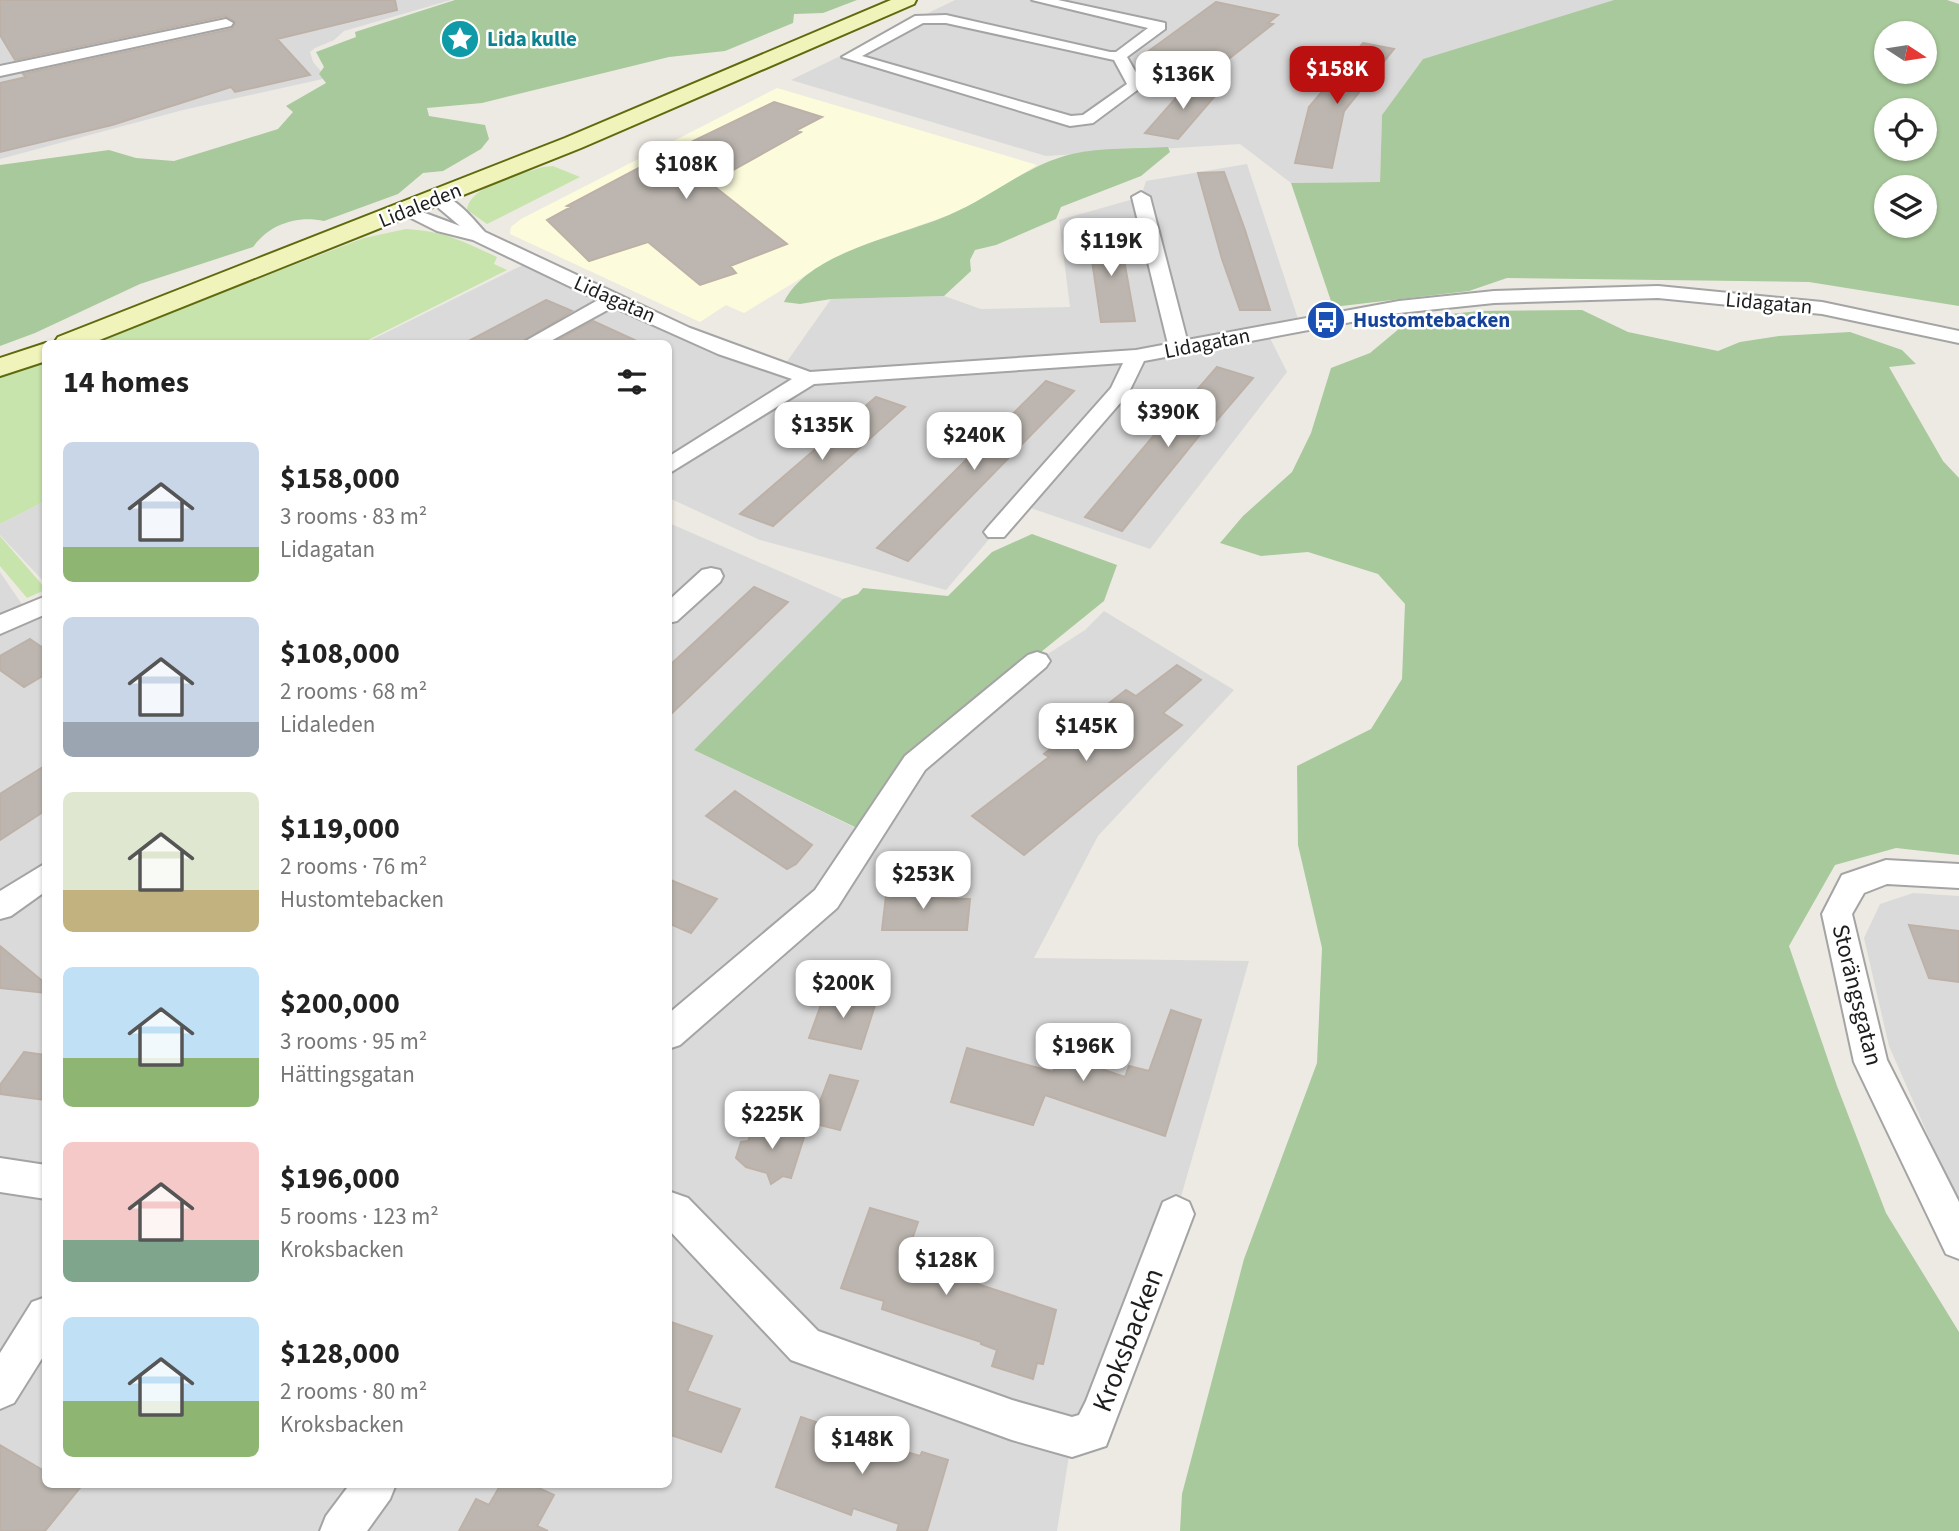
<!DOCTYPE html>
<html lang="en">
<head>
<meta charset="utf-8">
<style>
  :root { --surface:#fff; --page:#f6f6f6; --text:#222; --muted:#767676; --accent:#ba100f }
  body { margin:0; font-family:"Source Sans 3",sans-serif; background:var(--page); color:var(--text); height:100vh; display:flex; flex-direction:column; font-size:26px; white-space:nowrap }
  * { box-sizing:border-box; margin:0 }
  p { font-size:23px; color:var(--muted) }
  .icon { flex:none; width:38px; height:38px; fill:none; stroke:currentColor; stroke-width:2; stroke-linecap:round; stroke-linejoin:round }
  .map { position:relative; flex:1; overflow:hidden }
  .details { position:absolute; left:42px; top:340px; width:630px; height:1148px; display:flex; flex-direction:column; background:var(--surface); border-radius:10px; box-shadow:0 2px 5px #0004 }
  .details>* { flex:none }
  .needle { width:46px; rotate:102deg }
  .buttons { position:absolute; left:1874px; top:21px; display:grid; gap:14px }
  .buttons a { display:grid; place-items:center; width:63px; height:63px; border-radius:50%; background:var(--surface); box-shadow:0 2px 5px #0004; font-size:35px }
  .price { position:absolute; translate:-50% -60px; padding:0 16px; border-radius:14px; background:#fff; color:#222; font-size:23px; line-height:46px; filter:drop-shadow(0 2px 4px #0008) }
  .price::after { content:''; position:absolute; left:50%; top:42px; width:21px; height:16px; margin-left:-10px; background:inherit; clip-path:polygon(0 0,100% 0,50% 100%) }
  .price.active { background:var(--accent); color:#fff }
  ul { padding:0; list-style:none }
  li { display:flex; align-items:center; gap:21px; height:175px; padding:0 21px }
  li span { display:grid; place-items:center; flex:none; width:196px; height:140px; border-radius:10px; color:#555 }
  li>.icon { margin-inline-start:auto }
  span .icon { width:84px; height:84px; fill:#fffc; stroke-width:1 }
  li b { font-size:30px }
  h2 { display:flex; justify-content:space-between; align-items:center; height:84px; padding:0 21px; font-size:30px }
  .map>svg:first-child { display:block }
  .residential { fill:#dbdada }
  .education { fill:#fcfcdd }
  .grass { fill:#c7e4ac }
  .forest { fill:#a8c99b; fill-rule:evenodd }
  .building { fill:#bdb6b0; stroke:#bdb1a7; stroke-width:2 }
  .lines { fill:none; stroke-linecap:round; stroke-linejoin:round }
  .street-casing { stroke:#a4a4a4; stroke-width:4 }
  .secondary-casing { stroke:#606a0d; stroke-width:4 }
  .street { fill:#fff; fill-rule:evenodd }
  .secondary { fill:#f1f4ba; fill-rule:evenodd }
  .labels { text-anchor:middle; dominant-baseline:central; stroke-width:5; stroke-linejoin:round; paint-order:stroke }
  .far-culture-label { font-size:21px; font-weight:bold; fill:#0d838f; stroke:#fff; text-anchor:start }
  .far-street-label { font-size:21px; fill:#1d1d1d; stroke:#fff }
  .far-transit-label { font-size:21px; font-weight:bold; fill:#164399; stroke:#fff; text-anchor:start }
  .street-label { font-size:24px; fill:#1d1d1d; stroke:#fff }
  .near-street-label { font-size:28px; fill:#1d1d1d; stroke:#fff }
</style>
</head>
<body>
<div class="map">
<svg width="1959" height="1531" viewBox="0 0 1959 1531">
  <rect width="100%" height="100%" fill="#edeae3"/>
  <!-- residential -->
  <path class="residential" d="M0,0H451L344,31L334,40L315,48L310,52L313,62L327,78L183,110L0,159Z
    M955,0H1615L1423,59L1382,115L1380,182L1291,183L1240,144L1046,156L791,80Z
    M1247,164L1300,325L1267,332L1287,372L1150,549L1019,504L946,590L760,540L669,498L668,343H365L531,261L781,370L831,299L944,296L981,309L1070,307L1059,220L1141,197L1146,181Z
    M45,501V583L0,535V524Z
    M669,523L843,599L694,750L868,834L915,763L1037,661L1085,630L1104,611L1234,690L1098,836L1034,958L1249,961L1176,1214L1072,1437L1057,1531H0V572L28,613L45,604L46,1484H668Z
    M1913,893L1959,896V1200L1945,1174L1889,1046L1864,938L1880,904Z"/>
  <!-- education -->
  <path class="education" d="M777,88L1037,165L985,198L949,215L869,243L826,263L744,313L726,305L700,322L510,234L511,227L521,219Z"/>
  <!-- grass -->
  <path class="grass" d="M553,166L580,177L487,224L467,210C469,185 522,174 543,167Z
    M406,229C445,231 464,242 497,257L494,264L507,270L362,343H90L364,238Z
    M45,360V501L0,524V377Z
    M0,536L45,588V590L27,598L0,566Z"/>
  <!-- forest -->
  <path class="forest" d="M455,0H857L823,13L794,14L793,23L725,51L669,57L482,103L427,108L429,116L485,125L489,139L481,149L443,171L423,173L398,194L324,221C296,215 269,225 253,247L140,284L35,333L0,346V165L109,150L136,158L174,161L278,129L293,112L286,106L326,83L319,74L324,67L316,52L356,37L355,32Z
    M1614,0H1947L1959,4V306L1809,282L1507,278L1469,291L1333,307L1291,183L1380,182L1382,115L1423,59ZM1925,33V72H1886V33ZM1925,110V149H1886V110ZM1886,187H1925V226H1886Z
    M1168,147L1170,152L1141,176L1061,207L1056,219L996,245L975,250L970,260L971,271L944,296L831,299L800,304L784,302C808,252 901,236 949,215C992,197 1026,165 1072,154C1102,147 1137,149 1168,147Z
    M1582,310L1628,332L1718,351L1740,342L1779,336L1850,332L1902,350L1916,364L1889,367L1943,461L1959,478V855L1896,848L1835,865L1789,946L1837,1086L1886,1213L1959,1332V1531H1180L1182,1494L1244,1259L1317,1063L1322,948L1298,845L1297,766L1371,729L1402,679L1405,604L1378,574L1308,552L1261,556L1220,543L1243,516L1292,472L1311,433L1331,368L1370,353L1412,318L1479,311Z
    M1032,534L1117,565L1104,601L1041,652L1015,679L931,734L885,784L857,828L694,750L843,599L858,594L863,588L948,596L992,552Z"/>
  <!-- building -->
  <path class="building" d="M0,0H395L397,10L277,39L310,75L235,92L231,87L112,125L0,152V83L26,77L23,74L232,29L236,22L225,16L15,60L0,35Z
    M1216,2L1278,15L1268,23L1273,24L1202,80L1157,69L1171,59L1146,53Z
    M1363,43L1394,49L1344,111L1332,168L1295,163L1309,107Z
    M1189,83L1221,89L1178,139L1145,133Z
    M774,102L822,117L797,130L801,132L710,183L787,244L730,266L736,273L700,285L648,242L589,261L547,220L571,207L567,206L652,161Z
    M1224,172L1245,230L1270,310H1240L1222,259L1198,173Z
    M1119,232L1135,321L1101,322L1088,233Z
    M546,300L572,311L520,343H465Z
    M593,321L641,343H552Z
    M1217,367L1253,378L1207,432L1203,431L1122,531L1085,517L1167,420L1170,421Z
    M1046,381L1074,391L908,561L877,548Z
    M876,397L905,407L773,526L740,514Z
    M754,587L788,602L668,717V667Z
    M30,639L46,650V674L24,687L0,670V656Z
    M1177,665L1201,680L1163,713L1182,725L1024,855L972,816L1049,757L1044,754L1126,690L1136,696Z
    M46,765V810L0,840V794Z
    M735,791L812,845L796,864L787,869L706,816Z
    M668,879L717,899L691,933L668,923Z
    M887,887L925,888L924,898L970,899L967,930H882Z
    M1909,925L1959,931V982L1929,978Z
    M0,946L46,984V993L0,988Z
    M826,991L876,1002L861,1049L809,1038Z
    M1171,1010L1201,1020L1165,1136L1045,1095L1033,1125L951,1102L967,1048L1053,1072L1060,1055L1125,1077L1129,1066L1149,1071Z
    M24,1052L46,1055V1100L0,1094V1085Z
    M830,1075L858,1081L840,1130L812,1123Z
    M755,1123L806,1131L791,1178L783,1176L771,1184L767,1173L746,1167L736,1158L741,1142L748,1141Z
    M870,1208L918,1222L905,1260L1056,1310L1043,1364L1037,1363L1033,1379L992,1366L997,1350L981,1344V1342L882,1309L884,1301L841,1288Z
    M668,1321L712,1336L687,1391L740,1409L721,1452L668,1434Z
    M801,1417L896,1449L920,1456L922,1452L948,1460L927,1531H897L899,1524L853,1508L851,1515L776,1487Z
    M0,1445L46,1472V1484H83L45,1531H0Z
    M501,1484H530L554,1495L537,1526L548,1531H459L476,1499L489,1505Z"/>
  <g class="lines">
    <!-- street casing -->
    <g class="street-casing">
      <path id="street" d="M1032,0H1058L1165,23V29L1127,57L1143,85L1140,88L1093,123L1070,126L842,57L915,16L946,15L1110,52H1116L1148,28ZM923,23H946L1114,60L1127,84L1083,115L1071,116L862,56Z
        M226,19L233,23L231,26L0,76V66Z
        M1141,192L1150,197L1187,340L1399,301L1494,291L1658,286L1822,302L1959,331V343L1822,314L1658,298L1494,303L1399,313L1144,361L1128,394L1004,537H988L984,532L988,527L1111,388L1123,363L814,384L668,474V457L792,379L718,354L613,307L547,343H522L598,300L473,240L437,231L397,211L406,206L460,226L428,199L431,195C451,190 473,219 485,232L690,328L810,372L1136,350L1168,344L1132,197Z
        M711,568L720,570L723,576L720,582L677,621L668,623V601L702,570Z
        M46,596V614L0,634V615Z
        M1037,652L1046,655L1050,661L1046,667L925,770L837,908L680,1045L668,1049V1014L815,890L905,756L1028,655Z
        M1886,860L1959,864V888L1887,884L1864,893L1852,914L1887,1060L1959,1202V1259L1946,1254L1854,1062L1822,914L1842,875Z
        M46,863V891L11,916L0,919V891Z
        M0,1158L46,1165V1199L0,1192Z
        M668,1191L688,1198L818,1331L1012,1400L1072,1417L1079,1415L1086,1401L1163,1202L1176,1196L1189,1202L1194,1214L1106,1446L1072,1457L1012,1440L791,1360L668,1229Z
        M46,1297V1352L14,1403L0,1409V1353L32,1302Z
        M350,1484H396L390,1499L367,1531H320L326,1516Z"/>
    </g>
    <!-- secondary casing -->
    <g class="secondary-casing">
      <path id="secondary" d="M891,0H916L914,4L581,148L92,343H54L58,337L565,138Z
        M46,343V361L0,376V358Z"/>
    </g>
    <!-- street -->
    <use href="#street" class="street"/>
    <!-- secondary -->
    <use href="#secondary" class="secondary"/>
  </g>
  <!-- icons -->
  <defs>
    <g id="sight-disc" transform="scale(2.0125)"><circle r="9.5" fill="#0f9aa8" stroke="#fff"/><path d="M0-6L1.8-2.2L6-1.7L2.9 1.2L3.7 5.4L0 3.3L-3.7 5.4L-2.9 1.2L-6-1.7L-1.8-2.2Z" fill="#fff"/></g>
    <g id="bus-disc" transform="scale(2.0125)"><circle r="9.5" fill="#1a4fb4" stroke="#fff"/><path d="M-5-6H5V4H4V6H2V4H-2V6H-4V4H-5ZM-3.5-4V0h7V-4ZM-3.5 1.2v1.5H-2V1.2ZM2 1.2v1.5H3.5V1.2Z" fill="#fff"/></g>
  </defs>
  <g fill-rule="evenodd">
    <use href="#sight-disc" x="460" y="39"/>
    <use href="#bus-disc" x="1326" y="320"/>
  </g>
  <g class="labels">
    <!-- far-culture labels -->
    <g class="far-culture-label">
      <text x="487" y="39">Lida kulle</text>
    </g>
    <!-- far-street labels -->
    <g class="far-street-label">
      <text transform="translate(420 205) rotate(-22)">Lidaleden</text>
      <text transform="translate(615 299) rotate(24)">Lidagatan</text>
      <text transform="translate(1769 303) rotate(5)">Lidagatan</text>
      <text transform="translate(1207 343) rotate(-11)">Lidagatan</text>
    </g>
    <!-- far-transit labels -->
    <g class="far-transit-label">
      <text x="1353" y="320">Hustomtebacken</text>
    </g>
    <!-- street labels -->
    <g class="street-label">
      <text transform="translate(1857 995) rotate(76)">Storängsgatan</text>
    </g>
    <!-- near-street labels -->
    <g class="near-street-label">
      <text transform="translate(1128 1340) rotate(-69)">Kroksbacken</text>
    </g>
  </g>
</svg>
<div class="buttons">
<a><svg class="needle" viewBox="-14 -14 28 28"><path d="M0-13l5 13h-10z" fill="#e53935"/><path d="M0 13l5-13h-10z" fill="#767676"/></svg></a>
<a><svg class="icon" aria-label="locate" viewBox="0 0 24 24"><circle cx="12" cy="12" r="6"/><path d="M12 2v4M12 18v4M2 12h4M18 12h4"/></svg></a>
<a><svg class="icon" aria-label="layers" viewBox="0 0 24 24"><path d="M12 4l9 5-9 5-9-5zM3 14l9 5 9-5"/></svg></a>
</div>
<b class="price active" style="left:1337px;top:106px">$158K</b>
<b class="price" style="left:1183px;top:111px">$136K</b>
<b class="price" style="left:686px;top:201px">$108K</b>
<b class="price" style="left:1111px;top:278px">$119K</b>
<b class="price" style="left:1168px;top:449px">$390K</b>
<b class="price" style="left:822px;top:462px">$135K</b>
<b class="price" style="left:974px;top:472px">$240K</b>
<b class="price" style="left:1086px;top:763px">$145K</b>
<b class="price" style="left:923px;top:911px">$253K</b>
<b class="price" style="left:843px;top:1020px">$200K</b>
<b class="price" style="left:1083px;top:1083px">$196K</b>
<b class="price" style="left:772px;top:1151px">$225K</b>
<b class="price" style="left:946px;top:1297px">$128K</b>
<b class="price" style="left:862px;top:1476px">$148K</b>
<section class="details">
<h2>14 homes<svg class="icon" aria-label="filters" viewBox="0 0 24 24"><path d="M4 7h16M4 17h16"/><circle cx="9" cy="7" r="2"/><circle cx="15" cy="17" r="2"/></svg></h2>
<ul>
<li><span style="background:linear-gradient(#c9d6e8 75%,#8fb573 0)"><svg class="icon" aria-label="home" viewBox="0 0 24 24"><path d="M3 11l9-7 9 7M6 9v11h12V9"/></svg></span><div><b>$158,000</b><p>3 rooms · 83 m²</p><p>Lidagatan</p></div></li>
<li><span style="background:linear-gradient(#c9d6e8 75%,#9aa5b1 0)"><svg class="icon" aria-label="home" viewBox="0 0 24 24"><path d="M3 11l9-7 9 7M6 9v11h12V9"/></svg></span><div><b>$108,000</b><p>2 rooms · 68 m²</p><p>Lidaleden</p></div></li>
<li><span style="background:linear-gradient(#dfe7d0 70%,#c2b280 0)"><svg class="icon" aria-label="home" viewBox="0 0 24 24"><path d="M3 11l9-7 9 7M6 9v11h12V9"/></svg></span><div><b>$119,000</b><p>2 rooms · 76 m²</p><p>Hustomtebacken</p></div></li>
<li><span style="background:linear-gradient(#bfe0f5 65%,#8fb573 0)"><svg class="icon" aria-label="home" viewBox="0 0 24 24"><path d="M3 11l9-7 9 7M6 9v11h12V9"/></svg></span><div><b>$200,000</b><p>3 rooms · 95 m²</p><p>Hättingsgatan</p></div></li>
<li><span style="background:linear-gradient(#f6c9c9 70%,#7fa58c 0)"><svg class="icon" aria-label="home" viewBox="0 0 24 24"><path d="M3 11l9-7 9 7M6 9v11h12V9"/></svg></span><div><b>$196,000</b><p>5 rooms · 123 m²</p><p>Kroksbacken</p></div></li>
<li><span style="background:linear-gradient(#bfe0f5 60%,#8fb573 0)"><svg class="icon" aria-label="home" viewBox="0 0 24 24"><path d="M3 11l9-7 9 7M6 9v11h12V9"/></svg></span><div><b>$128,000</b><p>2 rooms · 80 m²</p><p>Kroksbacken</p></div></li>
</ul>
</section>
</div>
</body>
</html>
